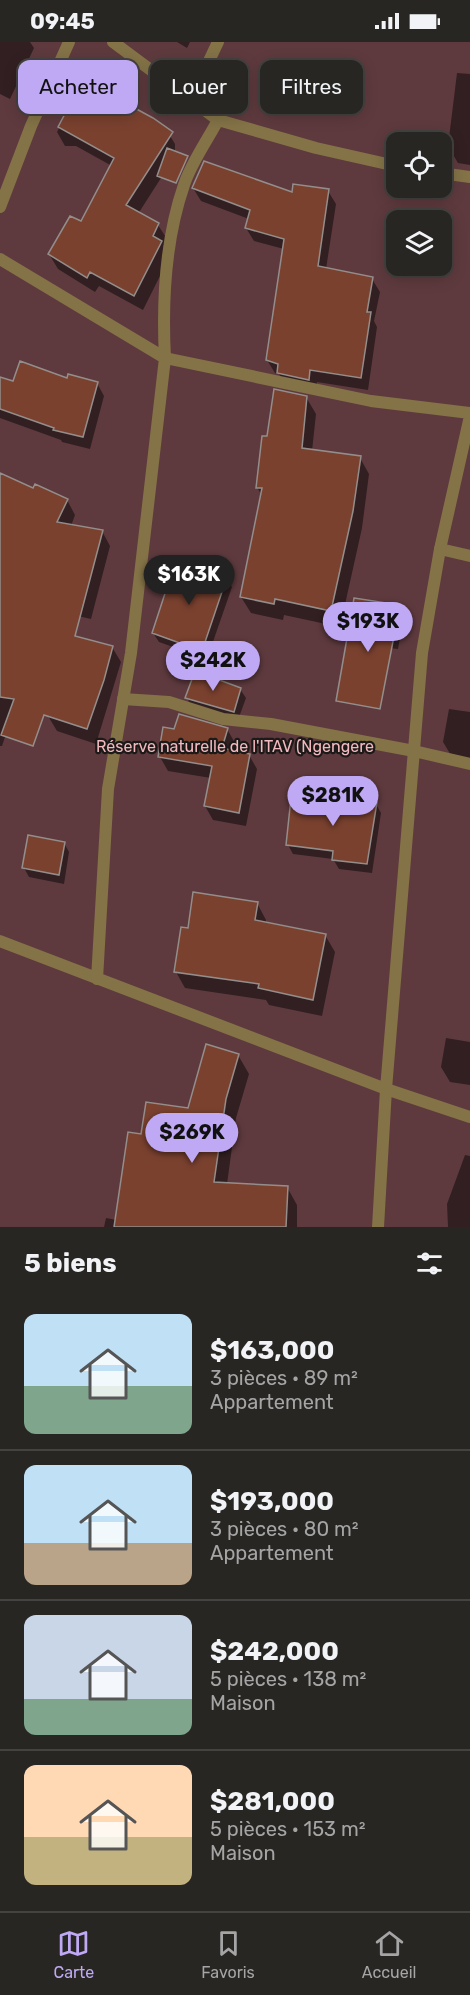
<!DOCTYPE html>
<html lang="fr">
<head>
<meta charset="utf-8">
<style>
  :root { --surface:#282623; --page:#343230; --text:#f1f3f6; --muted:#a5a5a6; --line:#444341; --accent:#bfa9f4 }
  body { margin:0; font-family:Rubik,sans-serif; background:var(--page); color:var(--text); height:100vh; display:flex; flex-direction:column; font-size:22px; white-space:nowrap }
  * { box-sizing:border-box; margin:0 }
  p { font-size:20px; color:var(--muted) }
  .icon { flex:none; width:33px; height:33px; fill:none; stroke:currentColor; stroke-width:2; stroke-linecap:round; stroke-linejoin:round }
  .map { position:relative; height:1185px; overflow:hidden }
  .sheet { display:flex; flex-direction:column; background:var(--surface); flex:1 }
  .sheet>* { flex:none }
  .hud { position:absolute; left:18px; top:18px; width:435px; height:54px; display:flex; gap:12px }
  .fabs { position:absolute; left:386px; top:90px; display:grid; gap:12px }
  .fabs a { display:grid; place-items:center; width:66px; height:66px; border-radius:12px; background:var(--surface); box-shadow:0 3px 15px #0003,0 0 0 2px var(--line); font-size:30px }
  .price { position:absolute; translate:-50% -51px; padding:0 14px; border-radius:21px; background:var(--accent); color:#111; font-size:20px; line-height:39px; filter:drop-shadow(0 2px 3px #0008) }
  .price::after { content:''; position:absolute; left:50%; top:36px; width:18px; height:14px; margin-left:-9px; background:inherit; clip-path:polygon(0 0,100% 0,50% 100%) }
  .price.current { background:#222; color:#fff }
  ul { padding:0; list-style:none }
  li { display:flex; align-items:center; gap:18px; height:150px; padding:0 24px }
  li+li { border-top:2px solid var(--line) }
  li span { display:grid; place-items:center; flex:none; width:168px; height:120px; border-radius:12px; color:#555 }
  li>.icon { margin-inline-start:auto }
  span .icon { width:72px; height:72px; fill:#fffc; stroke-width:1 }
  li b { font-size:26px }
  h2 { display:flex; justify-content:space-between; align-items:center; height:72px; padding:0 24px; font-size:26px }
  .pill { padding:0 21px; border-radius:12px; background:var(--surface); box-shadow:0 3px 15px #0003,0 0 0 2px var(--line); font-size:21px; line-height:54px }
  .pill.current { background:var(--accent); color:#111 }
  .status { display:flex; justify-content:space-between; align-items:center; height:42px; padding:0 30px; background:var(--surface); direction:ltr }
  .status svg { height:16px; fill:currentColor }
  .tab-bar { display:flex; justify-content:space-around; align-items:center; height:84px; border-top:2px solid var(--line); background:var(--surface); font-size:16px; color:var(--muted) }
  .tab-bar a { display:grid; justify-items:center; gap:3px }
  .tab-bar .current { color:var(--accent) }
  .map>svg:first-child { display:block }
  .green { fill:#5e3a3e; fill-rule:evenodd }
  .shadow { fill:#0007 }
  .building { fill:#7a412f; stroke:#938e8c; stroke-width:1.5 }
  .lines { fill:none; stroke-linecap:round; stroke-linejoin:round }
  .lane { stroke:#847347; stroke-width:12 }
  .street { stroke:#847347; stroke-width:12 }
  .labels { text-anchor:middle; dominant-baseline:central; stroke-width:4.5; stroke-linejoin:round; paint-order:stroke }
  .park-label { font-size:16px; fill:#f4b9be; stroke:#1c1a19 }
</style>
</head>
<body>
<div class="status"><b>09:45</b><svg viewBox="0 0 49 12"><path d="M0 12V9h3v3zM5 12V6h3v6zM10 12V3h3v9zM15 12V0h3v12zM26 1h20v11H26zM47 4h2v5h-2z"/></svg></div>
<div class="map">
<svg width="470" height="1185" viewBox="0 0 470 1185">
  <rect width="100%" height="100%" fill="#36322f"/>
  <!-- green -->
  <path class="green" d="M0,0H470V1185H0ZM396,100H441V146H396ZM396,178H441V224H396Z"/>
  <!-- shadow -->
  <path class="shadow" d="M0,0H30L34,6L10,57L0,52Z
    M177,0H190L187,6Z
    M457,31L470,32V123L458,121L448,104Z
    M84,40L166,87L175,102V114L138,172L158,183L167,197L163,205L169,216L143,268L99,244L95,250L58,227L49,212L82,181L112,124L76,104H65L57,90Z
    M193,146L293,152L328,149L336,162L326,227L372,237L380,250L374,279L377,285L368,348L317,340L316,350L286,344L279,332L275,331L267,318L284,207L254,199L246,186L249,177L201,159Z
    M0,336L14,341L68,338L97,341L104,354L90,407L62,400L61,398L0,376Z
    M306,355L316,372L312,409L360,416L369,432L362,486L340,585L284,573L283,578L251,571L241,555L262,454L257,445L268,396Z
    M0,433L34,448L67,458L75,473L71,484L102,489L110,504L91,577L48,567L2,704H0Z
    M226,536L232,545L207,617L159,600L153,591Z
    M399,565L404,574L398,607L354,602Z
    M112,605L121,620L96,702L57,689L48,674Z
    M240,647L246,656L238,678L192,665L187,656Z
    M449,667L470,670V718L452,715L443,700Z
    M227,687L235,701L232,710L249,713L257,727L246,784L213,778L205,764L211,736L168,729L160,715L175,688Z
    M376,762L381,771L372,831L339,827L333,817L293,812L288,803L336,763Z
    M64,801L69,810L64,842L29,835L24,826Z
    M257,861L266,878V882L325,893L335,910L322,974L269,963L266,958L185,946L176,930L190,888Z
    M446,996L470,1000V1043L450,1040L441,1025Z
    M238,1013L249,1032L236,1076L227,1142L287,1145L297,1163V1185H104L106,1176L117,1178L142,1094L189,1068Z
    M465,1113L470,1114V1185H448L447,1162Z"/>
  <!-- building -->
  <path class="building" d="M83,38L153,76L173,90L126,163L159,181L153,194L162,199L134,254L90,230L87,236L48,212L70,174L81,179L114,116L58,85Z
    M167,106L188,114L176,141L157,134Z
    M204,119L292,150L293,142L329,147L318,224L373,235L367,270H371L361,336L310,328L309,338L277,331L278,322L266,318L284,197L245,186L250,168L192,146Z
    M20,319L67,336L68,332L98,340L83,395L53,388L54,386L0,367V335L13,339Z
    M274,347L307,354L302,406L361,414L353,469L331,569L275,557L274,562L240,555L262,446H256L262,394H267Z
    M0,431L33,446L35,442L68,457L57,480L103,488L75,594L113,604L104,638L87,687L44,673L33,704L1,693L14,657L0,655Z
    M175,521L192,527L193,524L227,535L202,609L152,591Z
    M354,556L400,563L380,667L336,659Z
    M195,629L241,646L234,670L185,656Z
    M179,672L228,686L222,706L250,712L239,771L204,764L212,724L158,715L163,685L174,687Z
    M337,753L377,760L367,822L332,818L333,809L286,803L291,756L335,761Z
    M28,793L65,800L59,833L22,826Z
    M193,850L258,860L255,878L326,892L313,958L258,946L259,942L174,930L181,885L188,886Z
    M206,1002L239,1012L226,1057L214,1140L288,1144L286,1185H114L128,1090L141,1092L146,1060L188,1066Z"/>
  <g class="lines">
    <!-- lane -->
    <path class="lane" d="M440,507L470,514
      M123,657L169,660L223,677L271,682L414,709"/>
    <!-- street -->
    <path class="street" d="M113,0L218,78L316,106L396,124
      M191,57L218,0
      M441,131L470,135
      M0,165L31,84L69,0
      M0,217L165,316L371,359L470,371
      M414,709L470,722
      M0,899L386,1047L470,1075
      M97,937L108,747L131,611L165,316C162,259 165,198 184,143C191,121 207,99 218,78
      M378,1185L386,1047L422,611L440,507L470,374"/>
  </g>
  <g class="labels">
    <!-- park labels -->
    <g class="park-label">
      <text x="235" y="704">Réserve naturelle de l'ITAV (Ngengere</text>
    </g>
  </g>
</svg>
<div class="fabs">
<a><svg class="icon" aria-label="locate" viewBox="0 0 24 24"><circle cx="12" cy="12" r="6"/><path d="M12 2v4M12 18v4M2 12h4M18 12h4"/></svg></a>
<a><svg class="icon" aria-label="layers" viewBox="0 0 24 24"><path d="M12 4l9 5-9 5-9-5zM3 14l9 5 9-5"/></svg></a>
</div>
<b class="price current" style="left:189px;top:564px">$163K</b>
<b class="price" style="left:368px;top:611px">$193K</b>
<b class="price" style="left:213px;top:650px">$242K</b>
<b class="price" style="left:333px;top:785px">$281K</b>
<b class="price" style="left:192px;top:1122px">$269K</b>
<div class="hud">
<a class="pill current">Acheter</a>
<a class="pill">Louer</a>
<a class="pill">Filtres</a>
</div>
</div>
<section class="sheet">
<h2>5 biens<svg class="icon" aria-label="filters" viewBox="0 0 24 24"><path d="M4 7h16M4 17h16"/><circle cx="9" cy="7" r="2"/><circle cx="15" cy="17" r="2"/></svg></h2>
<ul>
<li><span style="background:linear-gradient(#bfe0f5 60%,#7fa58c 0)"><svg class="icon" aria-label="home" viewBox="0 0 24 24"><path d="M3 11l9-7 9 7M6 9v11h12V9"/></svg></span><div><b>$163,000</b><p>3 pièces · 89 m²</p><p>Appartement</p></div></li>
<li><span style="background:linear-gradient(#bfe0f5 65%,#b9a48a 0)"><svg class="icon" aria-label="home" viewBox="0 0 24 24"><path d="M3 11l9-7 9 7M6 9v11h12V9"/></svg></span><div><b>$193,000</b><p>3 pièces · 80 m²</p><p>Appartement</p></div></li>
<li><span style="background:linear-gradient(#c9d6e8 70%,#7fa58c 0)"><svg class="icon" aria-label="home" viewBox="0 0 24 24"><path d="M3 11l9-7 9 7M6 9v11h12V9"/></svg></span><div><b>$242,000</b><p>5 pièces · 138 m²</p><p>Maison</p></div></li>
<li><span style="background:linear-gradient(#ffd9b3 60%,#c2b280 0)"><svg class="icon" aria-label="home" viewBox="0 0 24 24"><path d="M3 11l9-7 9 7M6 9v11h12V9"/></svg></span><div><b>$281,000</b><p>5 pièces · 153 m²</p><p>Maison</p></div></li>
</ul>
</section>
<nav class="tab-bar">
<a class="current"><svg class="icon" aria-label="map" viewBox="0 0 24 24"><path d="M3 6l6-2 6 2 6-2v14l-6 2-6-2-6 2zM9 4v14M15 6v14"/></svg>Carte</a>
<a><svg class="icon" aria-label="saved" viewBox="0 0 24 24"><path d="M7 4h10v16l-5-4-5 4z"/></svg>Favoris</a>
<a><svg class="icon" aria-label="home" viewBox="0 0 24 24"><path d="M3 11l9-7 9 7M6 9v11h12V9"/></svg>Accueil</a>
</nav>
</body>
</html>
